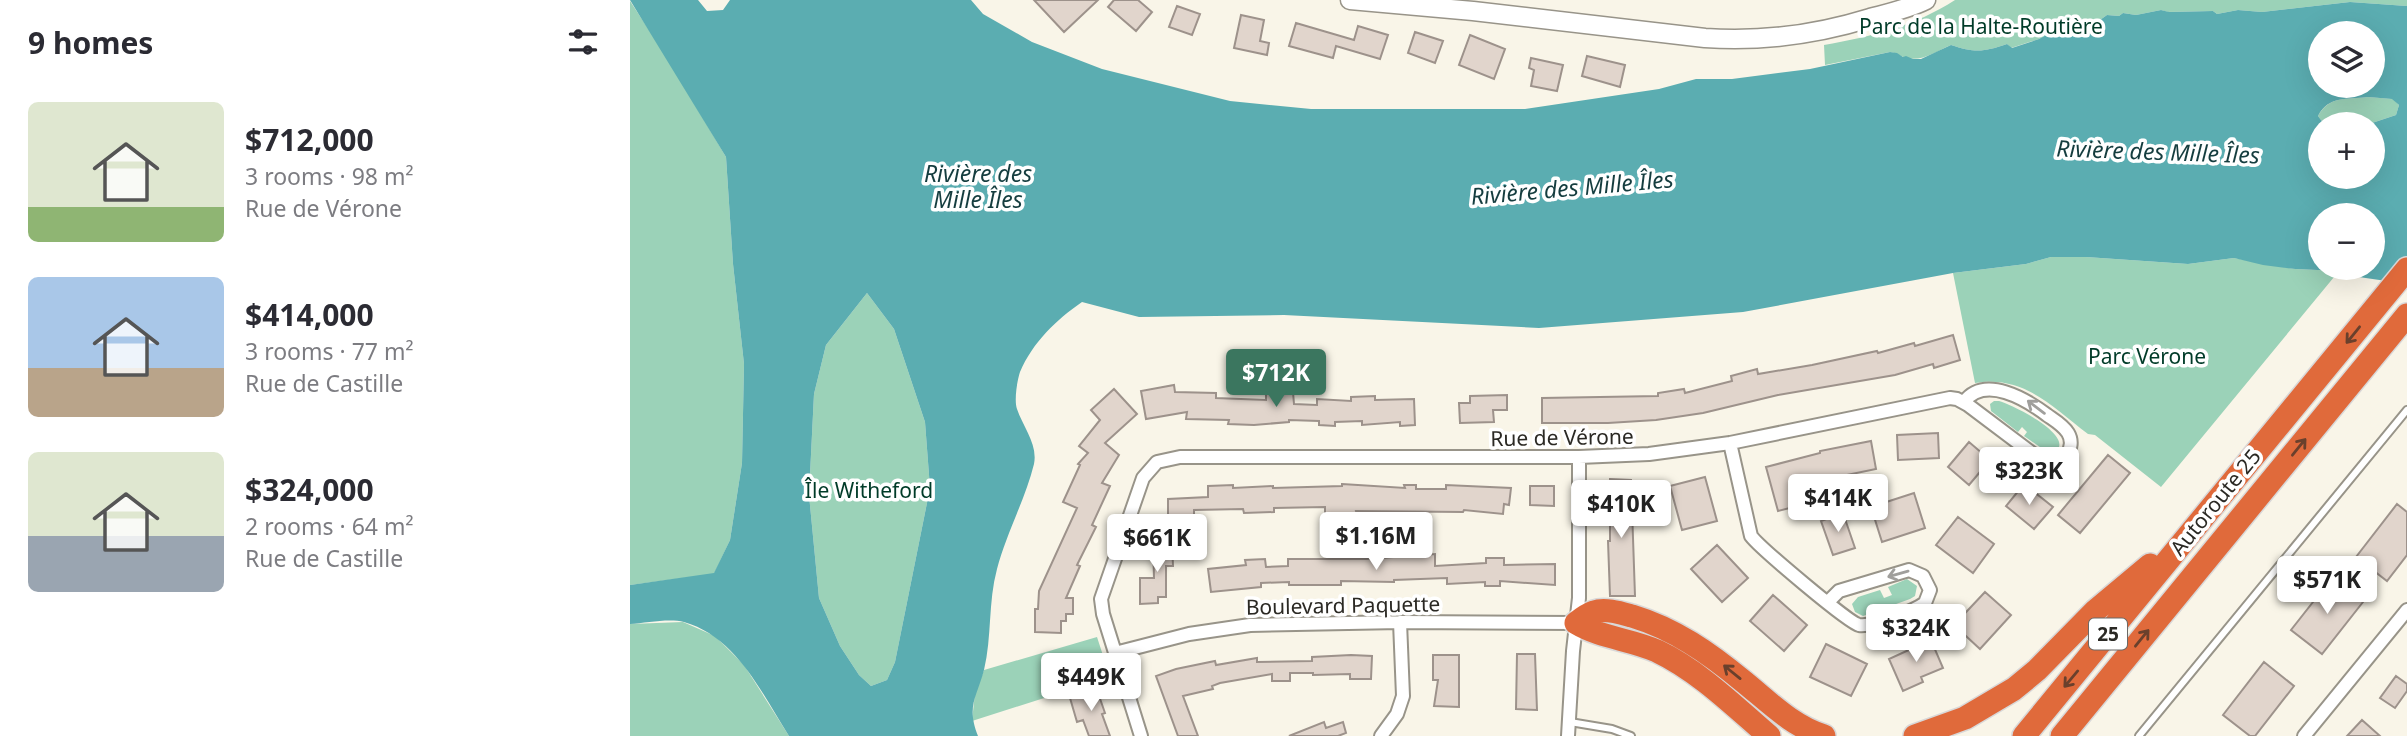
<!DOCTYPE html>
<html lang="en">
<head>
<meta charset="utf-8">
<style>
  :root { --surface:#fff; --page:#f7f7f7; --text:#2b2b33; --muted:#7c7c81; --accent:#3b765f }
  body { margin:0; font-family:"Noto Sans",sans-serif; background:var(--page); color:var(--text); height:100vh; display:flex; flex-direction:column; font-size:26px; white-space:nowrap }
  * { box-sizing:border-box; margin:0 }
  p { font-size:23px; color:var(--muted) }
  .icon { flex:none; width:38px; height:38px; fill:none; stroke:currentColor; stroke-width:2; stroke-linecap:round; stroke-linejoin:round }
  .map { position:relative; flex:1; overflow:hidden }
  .sheet { display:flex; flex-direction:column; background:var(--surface); width:630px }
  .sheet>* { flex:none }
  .tools { position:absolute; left:1678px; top:21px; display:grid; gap:14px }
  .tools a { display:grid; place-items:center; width:77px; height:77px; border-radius:50%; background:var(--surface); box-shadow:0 7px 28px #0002; font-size:35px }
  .price { position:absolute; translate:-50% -60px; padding:0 16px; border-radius:7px; background:#fff; color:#222; font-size:23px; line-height:46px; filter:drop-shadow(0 2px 4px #0008) }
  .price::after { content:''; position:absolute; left:50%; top:42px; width:21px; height:16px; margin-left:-10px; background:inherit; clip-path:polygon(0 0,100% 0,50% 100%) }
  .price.selected { background:var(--accent); color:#fff }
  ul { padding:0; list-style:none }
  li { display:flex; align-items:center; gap:21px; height:175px; padding:0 28px }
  li span { display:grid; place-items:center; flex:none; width:196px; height:140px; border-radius:10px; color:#555 }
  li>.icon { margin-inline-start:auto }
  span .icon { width:84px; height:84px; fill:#fffc; stroke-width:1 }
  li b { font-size:30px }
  h2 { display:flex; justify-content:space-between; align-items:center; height:84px; padding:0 28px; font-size:30px }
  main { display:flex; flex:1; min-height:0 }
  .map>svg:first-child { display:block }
  .green { fill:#9bd2b8 }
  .water { fill:#5badb1; fill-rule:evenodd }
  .building { fill:#e1d5cc; stroke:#9d928b; stroke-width:2 }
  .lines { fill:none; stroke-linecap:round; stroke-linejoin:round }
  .lane-casing { stroke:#989489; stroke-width:10 }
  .street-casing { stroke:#989489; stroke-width:16 }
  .secondary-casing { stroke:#989489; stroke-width:21 }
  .highway-casing { stroke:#d9d8d8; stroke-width:26 }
  .lane { stroke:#fff; stroke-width:6 }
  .street { stroke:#fff; stroke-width:12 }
  .secondary { stroke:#fff; stroke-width:18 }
  .highway { stroke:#e06a3b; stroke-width:23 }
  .oneway { stroke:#6a402c }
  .oneway2 { stroke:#a09f9c }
  .labels { text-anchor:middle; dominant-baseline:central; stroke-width:7; stroke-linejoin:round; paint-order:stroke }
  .shield { fill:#fff; stroke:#6b6966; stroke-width:2 }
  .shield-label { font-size:19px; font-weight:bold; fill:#2b2924 }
  .park-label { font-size:21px; fill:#003b28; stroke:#fff }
  .street-label { font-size:21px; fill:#2b2924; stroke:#fff }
  .water-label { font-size:23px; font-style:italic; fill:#153d3f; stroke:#fff }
</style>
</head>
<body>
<main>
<section class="sheet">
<h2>9 homes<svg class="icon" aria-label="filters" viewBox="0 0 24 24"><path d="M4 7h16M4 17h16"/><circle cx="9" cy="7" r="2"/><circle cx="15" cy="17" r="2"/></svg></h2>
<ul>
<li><span style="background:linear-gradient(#dfe7d0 75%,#8fb573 0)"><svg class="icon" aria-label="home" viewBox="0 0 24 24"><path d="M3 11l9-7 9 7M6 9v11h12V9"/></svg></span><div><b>$712,000</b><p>3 rooms · 98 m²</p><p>Rue de Vérone</p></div></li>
<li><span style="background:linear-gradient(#a9c7e8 65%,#b9a48a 0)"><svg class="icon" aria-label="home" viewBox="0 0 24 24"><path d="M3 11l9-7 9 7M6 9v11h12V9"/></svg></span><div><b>$414,000</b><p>3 rooms · 77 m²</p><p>Rue de Castille</p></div></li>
<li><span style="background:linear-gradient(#dfe7d0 60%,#9aa5b1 0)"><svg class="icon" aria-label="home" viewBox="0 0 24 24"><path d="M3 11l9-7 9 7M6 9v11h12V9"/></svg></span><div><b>$324,000</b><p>2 rooms · 64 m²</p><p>Rue de Castille</p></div></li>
</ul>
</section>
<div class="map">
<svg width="1777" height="736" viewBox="0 0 1777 736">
  <rect width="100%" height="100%" fill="#f9f5e8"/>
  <!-- green -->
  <path class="green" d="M1325,0H1777V6L1720,2L1632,12L1608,10L1587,14L1583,11L1538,12L1531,10L1506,15L1493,13L1489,16L1477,15L1470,20L1462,21L1451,29L1434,33H1420L1409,39L1381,48L1377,44C1354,52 1345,53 1321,45C1307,51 1292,62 1276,58C1270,56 1267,53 1260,52L1195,65L1194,45C1240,37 1285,26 1325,0Z
    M0,1L34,53L96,157L103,264L114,364L112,463L100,540L84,574L0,585Z
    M1738,97L1763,99L1769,105L1766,115L1739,124H1694L1688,116C1700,95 1716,100 1738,97Z
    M1421,257H1456L1558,264L1604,258L1665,269L1709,271L1531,487L1465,435L1458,434C1422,407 1395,375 1345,383L1323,273L1396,264Z
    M237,293L264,329L295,422L300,488L265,662L257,680L241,686L229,675L210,646L189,598L179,495L184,394L196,345Z
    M1369,401C1382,404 1455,441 1420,454L1394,436L1397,432L1392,427L1388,432L1361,411L1360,404L1364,401Z
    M1277,579L1287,586L1285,596L1280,599L1233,616L1225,612L1222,604L1228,597L1250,590L1254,598L1262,595L1258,587Z
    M53,622L85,636L114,665L159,736H0V624Z
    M467,637L480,677L342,721L345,693L354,670Z"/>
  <!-- water -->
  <path class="water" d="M0,0H68L77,11L93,10L100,0H341L353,14L402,42L472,69L600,101L681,109H895L1029,89L1066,79H1102L1180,69L1260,52L1267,53L1273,57L1276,56L1283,59H1291L1321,45C1345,53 1354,52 1377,44L1382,48L1409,39L1420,33H1434L1451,29L1462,21L1470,20L1477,15L1489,16L1493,13L1506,15L1531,10L1539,12L1583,11L1587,14L1608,10L1632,12L1720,2L1777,6V284L1722,276L1709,271L1665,269L1633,265L1604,258L1558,264L1456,257H1421L1396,264L1323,273L1113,312L909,328L654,315L509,317L452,302C426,320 403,342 390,372C387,381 384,401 387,409C393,427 408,444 404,464C395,500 376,534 367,569C358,602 362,637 354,670C347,697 336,706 348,736H159C132,694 107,637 54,622C39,618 16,623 0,624V585L84,573L100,540L112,463L114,364L103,264L96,157ZM1690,33H1743V86H1690ZM1738,97L1762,99L1769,105L1766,115L1739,124H1743V177H1690V124H1694L1688,116C1699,95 1717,100 1738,97ZM1690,215H1743V268H1690ZM237,293L264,329L295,422L300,488L265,662L257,680L241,686L229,675L210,646L189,598L179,495L184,394L196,345Z"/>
  <!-- building -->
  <path class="building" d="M404,0H468L434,32Z
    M484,0H508L522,12L506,31L478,7Z
    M547,6L570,14L562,35L539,27Z
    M611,15L634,20L630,41L639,43L637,55L604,48Z
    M666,23L724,40L728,26L758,35L750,59L706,46L703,58L659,46Z
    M785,32L813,41L805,63L778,53Z
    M840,35L875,49L864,79L829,65Z
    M957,56L995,65L990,87L952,76Z
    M901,58L933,65L927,91L901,86L904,70L899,68Z
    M1323,335L1330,360L1304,368L1303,364L1265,375L1148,395L1073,413L1026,420L978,423H912V398L1028,396V393L1054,389L1055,393L1102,381L1101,376L1127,369L1128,374L1182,365L1247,351L1248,353L1284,343L1285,346Z
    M544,385L545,392L586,393V398L636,400V393L663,392L664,404L687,405V399L721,401V397L745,396V400L784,399L785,425L770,426V422L732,425V421L705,422V426L689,425V421L659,420V422L624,425L598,424L599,420L556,419L557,412L516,419L511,391Z
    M484,389L507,414L475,443L489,455L472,483L480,486L462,525L466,527L447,565L450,566L436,598H443V614H436V621H431V633L405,632V609H408L409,591L447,508L433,502L450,465L448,464L458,453L449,446L470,420L461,410Z
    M877,395V410H863L864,422L830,423L829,403H840V396Z
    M1308,433L1309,458L1268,460L1267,435Z
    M1241,441L1246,469L1178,483L1183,502L1148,511L1136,467L1190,453V451Z
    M1339,442L1360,460L1339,485L1318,467Z
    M1478,455L1500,473L1450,533L1428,515Z
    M1075,477L1087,521L1052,530L1040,486Z
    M980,479L1001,480L1005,596H980L978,541H980Z
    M712,484L775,488L774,485H786V489H816V485L881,488L879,505L874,504L873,514L834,510L833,512L726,511L727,515H695V507L644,508V512L614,513L613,509L564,510V523L546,524V517L538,518V499L578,497V486L603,485V488L643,486V488L712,486Z
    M1394,484L1423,507L1404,529L1376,506Z
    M900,486H924V506L900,505Z
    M1284,493L1295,528L1252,542L1241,507Z
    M1767,504L1777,512V555L1757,581L1726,557Z
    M1213,513L1225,548L1203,555L1191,521Z
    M1328,517L1364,544L1343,573L1306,545Z
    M542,541L543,566H536V597H528V603L510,604V578H524L523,542Z
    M1087,545L1118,578L1092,602L1061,569Z
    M805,554V566L856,563V558H874V565L925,564V585L870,581V586H855V582L817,584V578L764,580V582L711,581V585H659V582L631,583V587L581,592L578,569L616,565L615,560L635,559L636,567L658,566V559H736Z
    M1702,578L1733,602L1692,654L1661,630Z
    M1355,592L1381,615L1350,649L1324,625Z
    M1143,595L1177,625L1154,651L1120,621Z
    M1293,638L1304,647L1313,668L1291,677L1293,682L1273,691L1259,659L1281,649L1278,644Z
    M1196,644L1237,664L1221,696L1180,677Z
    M887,654H905L907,710L886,709Z
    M721,655L742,656L741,679H720V674L683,675V673H660V681H642V674L590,683L582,686L583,689L553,696L568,736H548L526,676L546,669L585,661L586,665L627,658V662L682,661V657Z
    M803,655H829V707L804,706L808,680H803Z
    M1634,662L1664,686L1625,736H1620L1593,715Z
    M1766,676L1777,684V691L1765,708L1750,698Z
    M467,690L475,713L472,714L480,736H459L453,720L447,722L440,698Z
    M1732,720L1750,736H1717Z
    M694,722L696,728L713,722L716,733L708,736H659Z"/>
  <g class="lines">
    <!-- lane casing -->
    <g class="lane-casing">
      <path id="lane" d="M940,722L982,729L1001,736
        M1509,736L1777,410"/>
    </g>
    <!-- street casing -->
    <g class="street-casing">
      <path id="street" d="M1100,443L1121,536C1130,548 1219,623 1229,625C1243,627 1284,611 1295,603L1300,590L1293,576L1279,570L1209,591L1198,602
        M485,653L559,634L620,625L770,622L946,623
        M511,736L473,614L471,599L513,478L527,462L550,457H949L1019,454L1100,443L1320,398L1327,399L1338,405L1415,463C1432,468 1447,448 1438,433C1433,425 1424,420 1417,415C1397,400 1355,374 1334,402
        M751,736L767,714L773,696L770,622
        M938,736L943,651L949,598V457
        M1674,736L1777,610"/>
    </g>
    <!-- secondary casing -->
    <g class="secondary-casing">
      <path id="secondary" d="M720,0L843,11L1075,38C1132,42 1185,35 1240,18C1259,13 1278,9 1296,0"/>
    </g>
    <!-- highway casing -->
    <g class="highway-casing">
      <path id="highway" d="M1139,736C1104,706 1069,671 1027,651C1000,639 971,638 946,623C951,619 958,614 964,612C975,608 991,613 1002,616C1045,629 1079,653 1113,681C1139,702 1162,726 1194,736
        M1285,736L1335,718L1384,689L1407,670L1465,611L1520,565
        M1394,736L1777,269
        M1432,736L1777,315"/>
    </g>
    <!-- lane -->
    <use href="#lane" class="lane"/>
    <!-- street -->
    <use href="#street" class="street"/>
    <!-- secondary -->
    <use href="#secondary" class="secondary"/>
    <!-- highway -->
    <use href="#highway" class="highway"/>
  </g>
  <!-- one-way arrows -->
  <defs><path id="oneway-shaft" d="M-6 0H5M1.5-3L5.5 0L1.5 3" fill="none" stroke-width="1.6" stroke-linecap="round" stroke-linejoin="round" transform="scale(1.75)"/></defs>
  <g class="oneway">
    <use href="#oneway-shaft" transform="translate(1723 335) rotate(129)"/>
    <use href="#oneway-shaft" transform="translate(1669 447) rotate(-51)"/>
    <use href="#oneway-shaft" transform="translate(1512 638) rotate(-51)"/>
    <use href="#oneway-shaft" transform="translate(1102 672) rotate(-141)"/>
    <use href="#oneway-shaft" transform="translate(1441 679) rotate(130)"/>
  </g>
  <g class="oneway2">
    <use href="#oneway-shaft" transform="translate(1406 407) rotate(-143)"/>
    <use href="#oneway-shaft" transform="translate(1268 574) rotate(164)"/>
  </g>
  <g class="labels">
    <!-- shield labels -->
    <rect class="shield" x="1459" y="618.5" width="38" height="31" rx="5"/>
    <g class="shield-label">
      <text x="1478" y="634">25</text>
    </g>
    <!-- park labels -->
    <g class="park-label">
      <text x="1351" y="26">Parc de la Halte-Routière</text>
      <text x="1517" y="356">Parc Vérone</text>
      <text x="239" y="490">Île Witheford</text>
    </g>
    <!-- street labels -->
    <g class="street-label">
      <text transform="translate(932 437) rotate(-1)">Rue de Vérone</text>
      <text transform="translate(1585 502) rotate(-51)">Autoroute 25</text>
      <text transform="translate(713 605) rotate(-1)">Boulevard Paquette</text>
    </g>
    <!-- water labels -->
    <g class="water-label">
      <text transform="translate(1528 151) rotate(2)">Rivière des Mille Îles</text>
      <text x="348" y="173">Rivière des<tspan x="348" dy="26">Mille Îles</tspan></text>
      <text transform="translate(942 187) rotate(-5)">Rivière des Mille Îles</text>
    </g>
  </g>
</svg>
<div class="tools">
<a><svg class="icon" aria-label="layers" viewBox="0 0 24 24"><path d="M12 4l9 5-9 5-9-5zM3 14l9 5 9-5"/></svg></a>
<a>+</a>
<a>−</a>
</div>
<b class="price selected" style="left:646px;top:409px">$712K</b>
<b class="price" style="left:1399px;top:507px">$323K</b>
<b class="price" style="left:1208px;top:534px">$414K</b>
<b class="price" style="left:991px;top:540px">$410K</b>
<b class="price" style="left:746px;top:572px">$1.16M</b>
<b class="price" style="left:527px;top:574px">$661K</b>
<b class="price" style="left:1697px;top:616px">$571K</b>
<b class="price" style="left:1286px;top:664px">$324K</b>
<b class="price" style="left:461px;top:713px">$449K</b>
</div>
</main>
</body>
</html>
